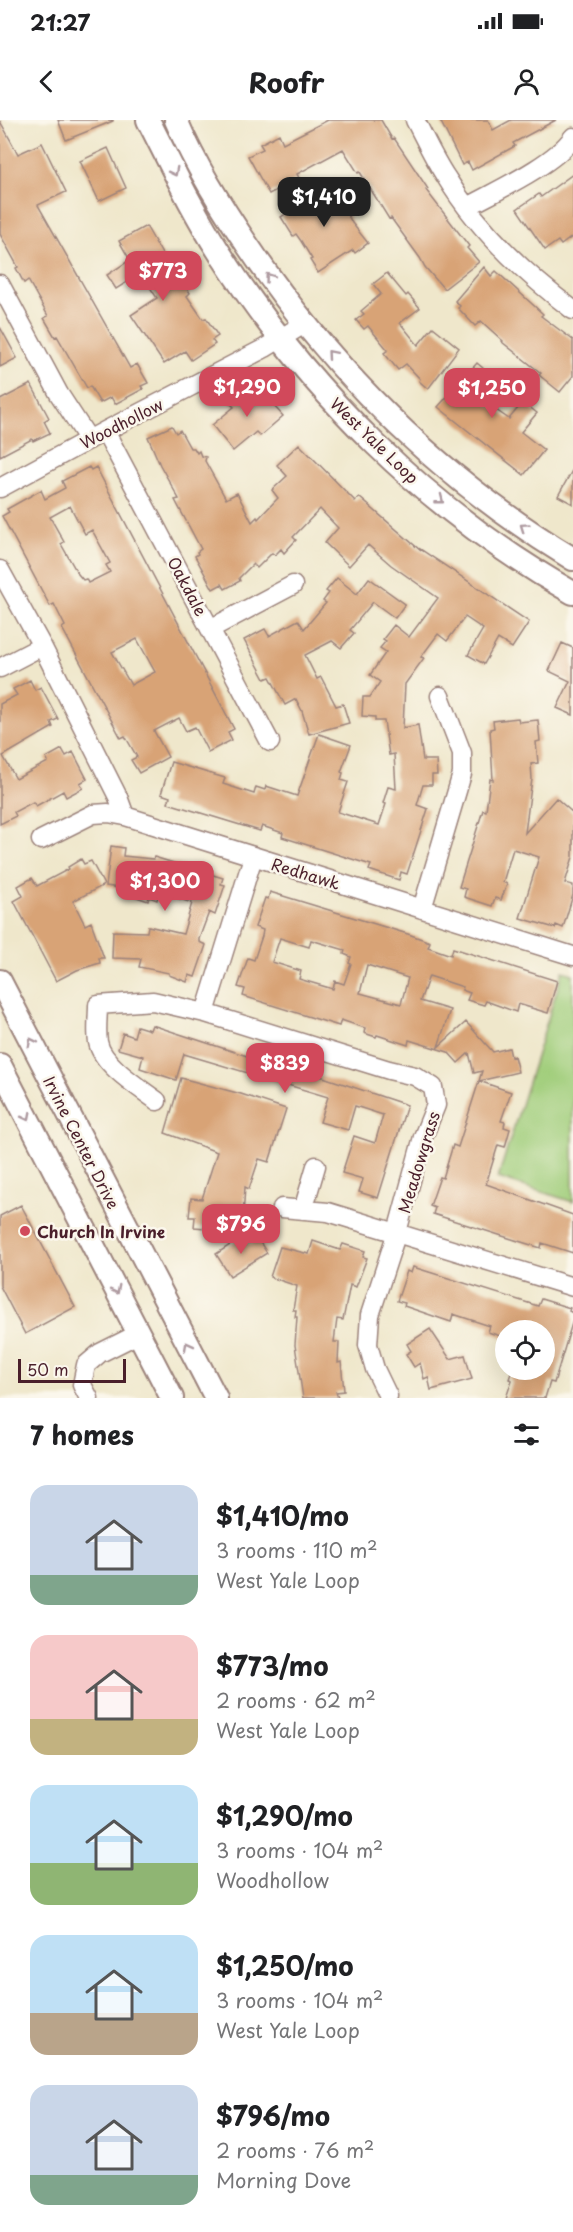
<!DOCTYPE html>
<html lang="en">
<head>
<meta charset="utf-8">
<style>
  :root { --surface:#fff; --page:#f2f2f2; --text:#202124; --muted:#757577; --accent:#d1495b }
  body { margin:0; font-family:"Playpen Sans",sans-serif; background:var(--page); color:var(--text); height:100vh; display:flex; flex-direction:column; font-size:22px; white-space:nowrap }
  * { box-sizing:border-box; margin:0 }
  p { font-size:20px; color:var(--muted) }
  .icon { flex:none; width:33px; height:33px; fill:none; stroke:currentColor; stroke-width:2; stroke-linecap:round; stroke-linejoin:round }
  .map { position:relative; height:1278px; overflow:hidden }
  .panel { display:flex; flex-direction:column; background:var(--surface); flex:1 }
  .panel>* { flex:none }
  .fabs { position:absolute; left:495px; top:1200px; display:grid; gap:12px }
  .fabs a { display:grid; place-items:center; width:60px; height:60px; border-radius:50%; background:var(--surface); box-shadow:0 6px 24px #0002; font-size:30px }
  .scale { position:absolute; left:18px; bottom:15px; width:108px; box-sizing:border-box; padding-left:6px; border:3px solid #4a1f2b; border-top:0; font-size:16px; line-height:21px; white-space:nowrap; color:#4a1f2b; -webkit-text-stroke:4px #fbf7ec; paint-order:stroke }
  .price { position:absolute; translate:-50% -51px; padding:0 14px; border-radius:12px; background:var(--accent); color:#fff; font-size:20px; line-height:39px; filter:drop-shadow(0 2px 3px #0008) }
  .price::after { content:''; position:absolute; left:50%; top:36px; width:18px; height:14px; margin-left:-9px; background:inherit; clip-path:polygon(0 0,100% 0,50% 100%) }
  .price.active { background:#222; color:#fff }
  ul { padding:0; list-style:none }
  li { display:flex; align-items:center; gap:18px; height:150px; padding:0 30px }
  li span { display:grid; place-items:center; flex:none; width:168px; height:120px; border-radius:18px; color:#555 }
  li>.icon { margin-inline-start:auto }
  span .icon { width:72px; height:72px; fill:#fffc; stroke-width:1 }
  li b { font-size:26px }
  h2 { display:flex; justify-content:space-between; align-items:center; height:72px; padding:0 30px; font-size:26px }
  .status { display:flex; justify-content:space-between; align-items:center; height:42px; padding:0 30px; background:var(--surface); direction:ltr }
  .status svg { height:16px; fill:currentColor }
  header { display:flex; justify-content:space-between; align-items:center; height:78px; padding:0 30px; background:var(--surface); font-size:27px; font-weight:700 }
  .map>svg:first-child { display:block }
  .green { fill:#a1ce7b; stroke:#767653; stroke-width:1.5 }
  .building { fill:#d8a376; fill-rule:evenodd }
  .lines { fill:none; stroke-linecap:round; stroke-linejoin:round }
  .minor-casing { stroke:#9c837b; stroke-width:21 }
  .major-casing { stroke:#9c837b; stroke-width:26 }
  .minor { stroke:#fff; stroke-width:18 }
  .major { stroke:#fff; stroke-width:22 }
  .oneway { stroke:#ae9aa0 }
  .poi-dot { fill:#d1495b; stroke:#fbf7ec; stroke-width:2 }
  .labels { text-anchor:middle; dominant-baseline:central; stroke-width:5; stroke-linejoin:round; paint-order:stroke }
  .street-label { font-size:16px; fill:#4a1f2b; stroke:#fbf7ec }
  .poi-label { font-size:16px; font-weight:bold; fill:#4a1f2b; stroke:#fbf7ec; text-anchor:start }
</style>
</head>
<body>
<div class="status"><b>21:27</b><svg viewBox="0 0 49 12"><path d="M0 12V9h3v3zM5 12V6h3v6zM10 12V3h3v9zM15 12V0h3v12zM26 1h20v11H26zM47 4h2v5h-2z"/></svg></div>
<header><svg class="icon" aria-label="back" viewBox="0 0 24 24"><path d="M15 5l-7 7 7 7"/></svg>Roofr<svg class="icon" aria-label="person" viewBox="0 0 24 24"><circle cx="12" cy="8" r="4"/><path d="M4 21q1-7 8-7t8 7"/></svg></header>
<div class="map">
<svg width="573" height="1278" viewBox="0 0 573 1278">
  <rect width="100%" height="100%" fill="#fbf7ec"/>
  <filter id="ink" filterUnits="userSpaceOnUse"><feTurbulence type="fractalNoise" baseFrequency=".0167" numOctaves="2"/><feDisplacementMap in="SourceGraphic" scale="12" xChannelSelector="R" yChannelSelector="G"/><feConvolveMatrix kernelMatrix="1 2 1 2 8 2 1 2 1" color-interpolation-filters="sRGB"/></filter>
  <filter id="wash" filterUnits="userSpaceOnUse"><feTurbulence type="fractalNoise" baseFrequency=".008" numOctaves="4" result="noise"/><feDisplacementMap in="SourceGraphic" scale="24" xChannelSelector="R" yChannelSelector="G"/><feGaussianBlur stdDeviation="1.35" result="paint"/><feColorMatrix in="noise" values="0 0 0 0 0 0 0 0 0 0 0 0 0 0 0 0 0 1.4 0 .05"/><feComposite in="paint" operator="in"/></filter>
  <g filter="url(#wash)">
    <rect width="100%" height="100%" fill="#efe7cb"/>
    <!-- green -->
    <path class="green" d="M563,851L573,854V1082L498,1058Z"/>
    <g id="blocks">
      <!-- building -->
      <path class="building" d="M58,0H113V1L66,20Z
        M328,0H381L392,19L394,18L428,69L426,70L469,126L467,128L479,142L444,169L425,147L420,138L391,98L389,99L360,52L358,53L343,29L297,54L299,58L269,74L248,36L263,29L260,24L279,14L283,23Z
        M440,0H488L493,10L511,0H556L513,23L515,26L472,50L468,42L462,45Z
        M0,1L18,34L42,23L66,72L38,85L130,248L137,244L148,263L141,266L143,269L115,284L111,277L100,283L90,266L87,268L57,216L55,217L44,198L48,196L28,160L24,163L16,148L18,147L0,114Z
        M108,28L126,68L99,81L80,41Z
        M573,54V116L561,125L558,121L545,130L517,89L539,74L541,77Z
        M333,65L352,103L368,123L355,133L353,130L318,153L310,140L312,139L301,121L296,114L293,116L281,97L287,93L284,89L306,75L308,78Z
        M146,106L178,162L182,160L190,173L187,176L203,199L206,198L218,216L212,220L215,224L191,240L185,231L164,244L131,195L157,178L144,158L141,159L138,155L116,169L107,155L130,140L119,121Z
        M484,147L491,156L496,151L543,194L541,196L573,220V256L560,272L539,255L541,253L502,222L503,221L481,201L475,206L458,188L460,186L455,181Z
        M387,153L406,176L408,174L420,188L400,203L418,225L433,207L459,228L428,269L419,261L420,259L406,244L398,250L384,233L388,230L368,206L364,209L356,200L364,194L361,191L381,174L373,164Z
        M0,207L17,238L0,247Z
        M477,243L502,264L486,283L509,299L523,282L537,293L521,312L544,330L524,355L438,287Z
        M253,263L283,296L260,316L256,312L233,331L212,305L234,287L230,283Z
        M31,264L49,298L44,301L50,313L33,321L32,319L0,336V280Z
        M172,306L176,313L180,310L190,328H194L197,333L199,331L201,336L206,337L205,341L226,379L237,373L252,402L257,397L258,399L278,378L272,370L287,356L277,345L299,324L355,381L359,377L420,430V429L529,502L512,528L498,519L484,544L468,535L483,509L465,497L447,521L438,514L421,537L424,538L405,564L403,608L418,605L423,640H436L437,655H432V665H423L417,685L428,689L407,754L401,752L399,760L369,750L371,745L282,717L283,713L262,706L260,711L168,683L170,677L161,674L171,642L225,658L223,664L254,674L256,667L265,670L266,666L297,676L319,614L351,625L341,652L343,653L341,660L348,662L338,692L379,705L386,684L383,683L388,667L396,669L394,634L389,635L384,601H375V597L362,596L363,577H370L380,562L370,555L386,532L380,528L386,521L383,519L394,505L409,517L438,478L391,445L368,425L349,446L325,423L338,408L320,389L293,417L296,420L284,433L281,429L275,435L272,433L257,448L253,444L239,458L240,461L225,469L222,464L213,469L195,436L198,434L197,432L201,429L175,380L179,379L160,345L148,317Z
        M89,347L91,350L96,347L234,609L228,612L232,620L208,632L195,607L186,611L179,598L154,611L168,637L139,653L131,640L137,637L125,616L121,618L62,508L65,506L54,484L50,486L2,396L9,392L7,389L41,370L45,379L65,368L62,361ZM70,386L85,414L92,410L110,443L106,445L110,452L88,463L86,459L83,460L78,454L61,424L64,422L50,397ZM137,519L155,552L131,565L112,532Z
        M573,349V384L558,376Z
        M337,458L357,474L369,458L405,484L395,498L373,482L350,510L354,513L341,528L332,521L305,535L317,559L321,557L336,586L343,584L349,603L309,614L302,591L296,579L285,585L270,557L265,559L244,520L265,509L269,516L298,500L304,509L326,483L323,481L329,473L326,471Z
        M562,523L573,528V595L557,588L570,561L549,551Z
        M30,560L35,570L41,567L58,599L51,602L53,607L3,636L16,659L48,642L46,638L62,629L66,636L73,632L87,659L80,663L83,668L66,677L63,671L36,686L33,682L14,692L16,696L0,704V584L17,575L13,569Z
        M518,598L519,602L538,600L540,621L536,622L538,643L531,644L532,659L525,713L556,678L573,693V737L565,763L573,765V775L563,808L556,805L555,808L520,798L539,737L513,729L503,762L507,764L501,780L495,778L492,786L464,777L466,769L459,767L483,690L486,691L490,659L493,660L490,609L494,608L493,601Z
        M111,726L124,728L123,736L153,739L154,737L223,758L221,764L225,765L215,795L209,792L199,819V822L206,825L195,857L189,855L187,862L169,855V853L139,847L141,839L112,838L113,811L147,812L148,806L183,814L192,783L159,772L157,780L149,777L148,781L131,775L133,770L106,766Z
        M81,739L84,744L91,741L104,765L73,781L85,805L91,802L104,838H99L100,843L77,850L56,861L14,781L23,776L18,766L32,758L37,766L69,749L68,747Z
        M270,772L411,815L430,822L428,827L451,835L453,828L557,861L548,893L518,884L516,892L486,881L484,885L467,880L470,873L462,870L463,867L429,856L420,881L450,890L438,927L466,902L493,932L509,928L511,937L514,936L518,952L479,961L482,951L474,953L469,933L458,943L448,932L409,920L408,925L377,915L376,917L364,913L365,908L341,900L339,906L243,876L245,869L238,867L248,838L254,840L262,816L263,810L255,807L265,778L268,779ZM280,818L309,827L311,820L345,830L344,834L351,837L349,843L351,844L344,864L335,861L333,869L299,859L301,851L272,842ZM367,845L408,858L401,884L360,873Z
        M152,905L247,936L248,934L308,952L407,985L378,1078L359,1072L363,1059L342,1053L354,1016L375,1023L383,995L355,986L348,1010L320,1002L328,977L184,934L176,960L140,948L143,936L118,929L123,913L134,917L137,906L150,910Z
        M181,958L241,974L286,989L269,1042L259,1039L249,1069L245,1067L242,1111L194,1107L195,1097H189L191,1078L202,1079L217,1032L165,1013Z
        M479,961L511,972L501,1001L505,1002L504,1007L510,1009L505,1027L498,1025L486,1064L573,1095V1133L542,1123L541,1128L515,1120L433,1094L435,1088L430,1086L440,1057L443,1058L453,1025L458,1027Z
        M21,1085L75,1187L25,1214L0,1166V1096Z
        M244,1116L249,1124L258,1119L267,1133L230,1156L216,1134Z
        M313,1121L340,1130L343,1124L365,1131L363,1137L367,1138L356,1167L350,1165L343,1200L337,1199L334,1222H339L338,1243L341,1242L344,1271L336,1272L338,1278H303L295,1225L297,1197H295L296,1190H293L297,1166L270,1157L280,1127L309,1134Z
        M413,1147L538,1186L541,1179L570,1188L569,1191L573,1193V1200L554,1263L550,1262L545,1278H506L512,1260L509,1259L512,1250H544V1210H506V1218L488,1212L490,1206L453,1194L451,1202L404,1186L405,1183L397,1181L407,1151L411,1153Z
        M430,1209L450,1239L465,1235L472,1259L431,1270L428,1257L424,1259L420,1243L414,1247L406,1234L411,1231L407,1224Z"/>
    </g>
  </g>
  <g filter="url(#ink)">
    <use href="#blocks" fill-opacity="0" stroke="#9c837b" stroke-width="1.5"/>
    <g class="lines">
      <!-- minor casing -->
      <g class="minor-casing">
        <path id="minor" d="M415,0C425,19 434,39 446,57C478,110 524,153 573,190
          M467,87C496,71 555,44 573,17
          M0,164L59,274L89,320
          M105,311L270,622
          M0,368L105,311L265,228L304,204
          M0,450L42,526L118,677L125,696
          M210,509L293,465
          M0,548L42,526
          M41,720L93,694L108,693L125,696L573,836
          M422,789L462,654V633L440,576
          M205,893L253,737
          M157,981C140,968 102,945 98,922C96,910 98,897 98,885L153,881L205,893L389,950L415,956L433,967L436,985L423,1017L397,1112L370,1195L368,1225L375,1249L388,1276
          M282,1088L328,1092L573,1167
          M303,1090L316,1046
          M89,1278L82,1265L86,1245L100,1233L138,1214"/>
      </g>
      <!-- major casing -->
      <g class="major-casing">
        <path id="major" d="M148,0C171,45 192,90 219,132C308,271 429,392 573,473
          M176,0C195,45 221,86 248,126C333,252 442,360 573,439
          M0,861L216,1278
          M0,945L172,1278"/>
      </g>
      <!-- minor -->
      <use href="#minor" class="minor"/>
      <!-- major -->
      <use href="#major" class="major"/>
    </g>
    <!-- one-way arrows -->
    <defs><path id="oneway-chevron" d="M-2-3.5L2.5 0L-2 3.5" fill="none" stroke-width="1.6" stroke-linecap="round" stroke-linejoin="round" transform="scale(1.5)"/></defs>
    <g class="oneway">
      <use href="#oneway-chevron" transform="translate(174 52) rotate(63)"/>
      <use href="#oneway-chevron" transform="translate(269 157) rotate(-126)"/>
      <use href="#oneway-chevron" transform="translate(331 234) rotate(-131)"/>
      <use href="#oneway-chevron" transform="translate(440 380) rotate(38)"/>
      <use href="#oneway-chevron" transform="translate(524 407) rotate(-145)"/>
      <use href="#oneway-chevron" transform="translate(32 922) rotate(-117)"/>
      <use href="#oneway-chevron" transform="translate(27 997) rotate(63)"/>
      <use href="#oneway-chevron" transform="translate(116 1170) rotate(63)"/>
      <use href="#oneway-chevron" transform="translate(188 1226) rotate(-118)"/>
    </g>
  </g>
  <!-- markers -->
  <circle class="poi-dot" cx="25" cy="1111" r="6"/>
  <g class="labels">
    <!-- street labels -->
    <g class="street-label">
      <text transform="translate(121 303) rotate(-27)">Woodhollow</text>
      <text transform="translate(375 320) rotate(44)">West Yale Loop</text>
      <text transform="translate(188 466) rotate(62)">Oakdale</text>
      <text transform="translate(306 753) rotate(17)">Redhawk</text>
      <text transform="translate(82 1022) rotate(63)">Irvine Center Drive</text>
      <text transform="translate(418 1042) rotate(-73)">Meadowgrass</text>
    </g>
    <!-- poi labels -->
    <g class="poi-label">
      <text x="37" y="1111">Church In Irvine</text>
    </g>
  </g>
</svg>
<div class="fabs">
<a><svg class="icon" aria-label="locate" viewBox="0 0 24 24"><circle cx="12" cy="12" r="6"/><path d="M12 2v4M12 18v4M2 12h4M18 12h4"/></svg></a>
</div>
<div class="scale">50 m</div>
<b class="price active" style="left:324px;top:108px">$1,410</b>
<b class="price" style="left:163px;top:182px">$773</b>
<b class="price" style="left:247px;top:298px">$1,290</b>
<b class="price" style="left:492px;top:299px">$1,250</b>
<b class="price" style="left:165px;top:792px">$1,300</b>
<b class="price" style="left:285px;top:974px">$839</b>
<b class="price" style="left:241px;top:1135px">$796</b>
</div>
<section class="panel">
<h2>7 homes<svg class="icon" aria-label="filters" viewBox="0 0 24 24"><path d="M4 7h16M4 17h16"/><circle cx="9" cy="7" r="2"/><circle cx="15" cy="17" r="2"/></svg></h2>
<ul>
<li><span style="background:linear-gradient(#c9d6e8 75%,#7fa58c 0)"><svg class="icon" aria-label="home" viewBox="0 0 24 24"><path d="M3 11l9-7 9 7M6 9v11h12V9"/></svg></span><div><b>$1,410/mo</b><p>3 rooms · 110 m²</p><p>West Yale Loop</p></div></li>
<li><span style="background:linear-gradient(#f6c9c9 70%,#c2b280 0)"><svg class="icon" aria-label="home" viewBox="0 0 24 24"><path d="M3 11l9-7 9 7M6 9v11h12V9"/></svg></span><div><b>$773/mo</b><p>2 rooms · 62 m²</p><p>West Yale Loop</p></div></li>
<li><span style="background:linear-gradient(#bfe0f5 65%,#8fb573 0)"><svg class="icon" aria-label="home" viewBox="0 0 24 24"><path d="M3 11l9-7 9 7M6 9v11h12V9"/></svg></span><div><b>$1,290/mo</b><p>3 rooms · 104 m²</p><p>Woodhollow</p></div></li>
<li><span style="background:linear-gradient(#bfe0f5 65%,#b9a48a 0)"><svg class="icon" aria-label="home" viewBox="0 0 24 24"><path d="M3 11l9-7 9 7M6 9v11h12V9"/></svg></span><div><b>$1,250/mo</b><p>3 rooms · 104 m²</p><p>West Yale Loop</p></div></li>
<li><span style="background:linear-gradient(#c9d6e8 75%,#7fa58c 0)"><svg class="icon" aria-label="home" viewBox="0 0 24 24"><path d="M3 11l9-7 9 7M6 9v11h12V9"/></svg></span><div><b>$796/mo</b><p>2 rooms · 76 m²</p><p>Morning Dove</p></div></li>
</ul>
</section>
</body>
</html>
